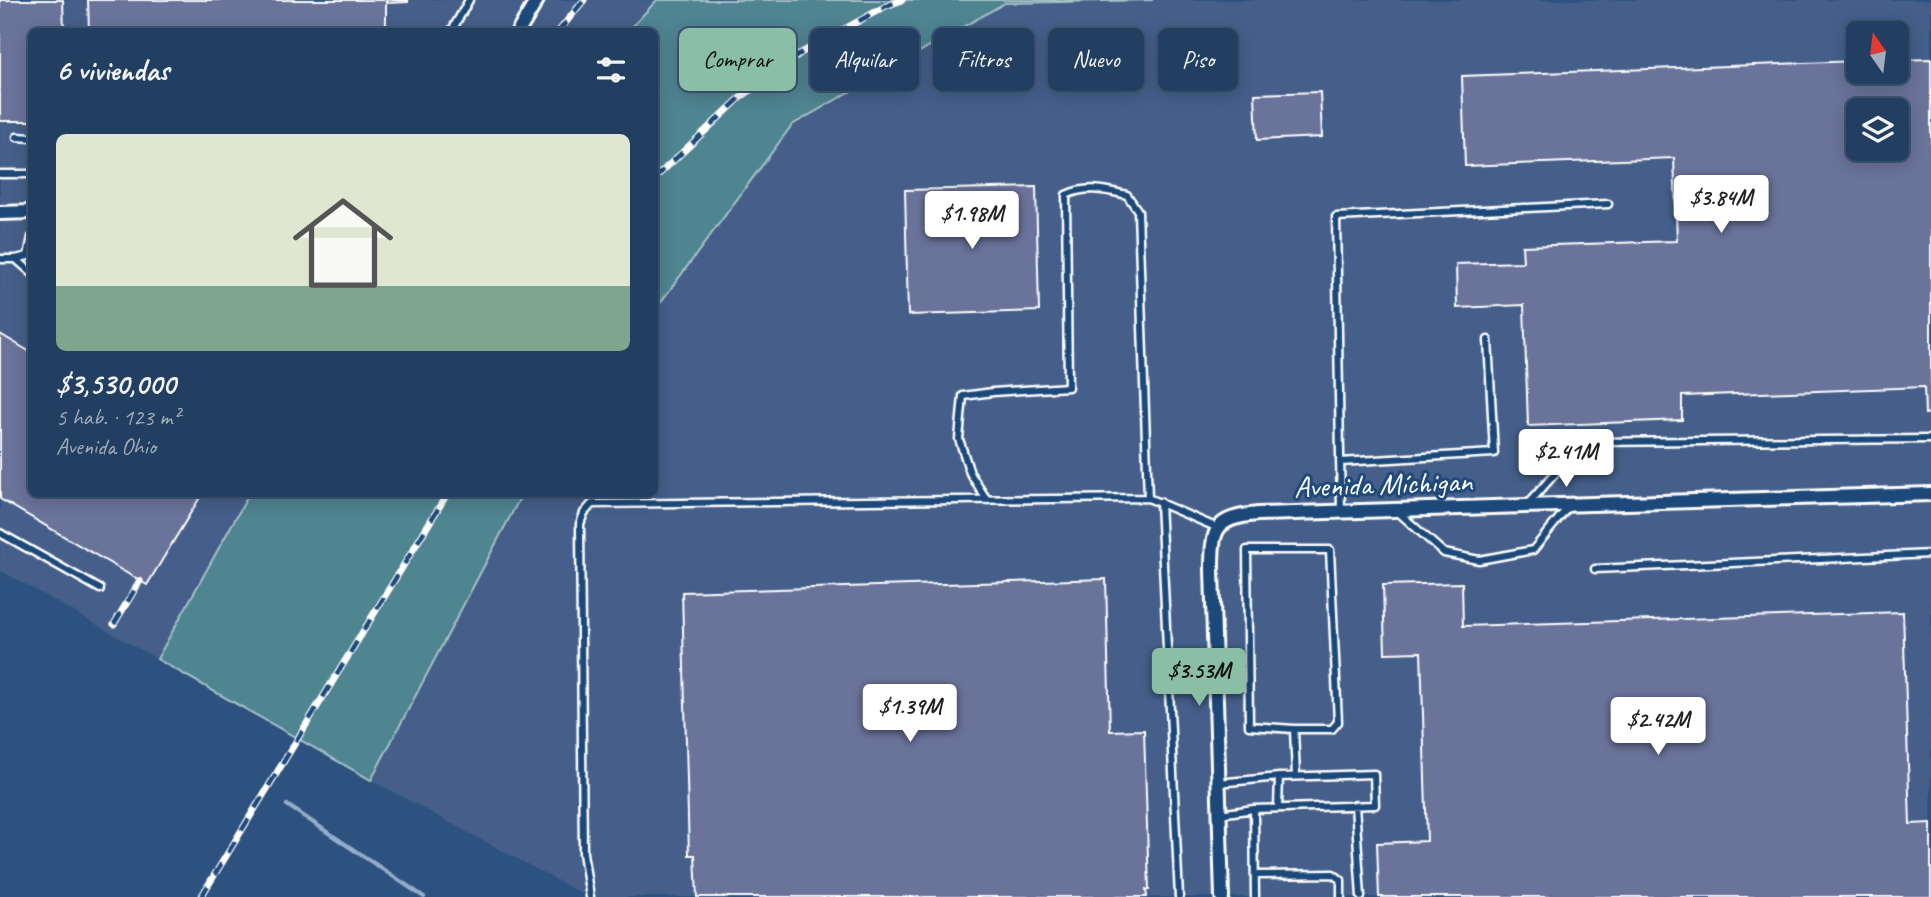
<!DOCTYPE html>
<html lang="es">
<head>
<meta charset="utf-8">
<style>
  :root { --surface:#223e60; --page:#2e4969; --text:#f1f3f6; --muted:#a2aebd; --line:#3f5775; --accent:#8abfa5 }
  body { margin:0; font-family:Caveat,sans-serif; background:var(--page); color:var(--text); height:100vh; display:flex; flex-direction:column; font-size:26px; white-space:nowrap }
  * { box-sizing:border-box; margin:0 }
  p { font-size:23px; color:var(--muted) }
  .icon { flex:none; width:38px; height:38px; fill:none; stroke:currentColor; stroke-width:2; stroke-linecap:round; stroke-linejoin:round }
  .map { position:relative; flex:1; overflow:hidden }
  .sheet { position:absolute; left:28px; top:28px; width:630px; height:469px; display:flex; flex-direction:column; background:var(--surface); border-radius:10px; box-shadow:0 4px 18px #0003,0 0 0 2px var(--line) }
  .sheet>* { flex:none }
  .banner { position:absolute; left:679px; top:28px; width:665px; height:63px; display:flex; gap:14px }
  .needle { width:46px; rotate:346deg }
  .buttons { position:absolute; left:1846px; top:21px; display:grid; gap:14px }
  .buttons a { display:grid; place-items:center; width:63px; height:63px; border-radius:10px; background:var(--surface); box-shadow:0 4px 18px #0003,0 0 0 2px var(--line); font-size:35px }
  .price { position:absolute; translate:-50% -60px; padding:0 16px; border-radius:7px; background:#fff; color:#222; font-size:23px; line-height:46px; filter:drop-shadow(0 2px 4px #0008) }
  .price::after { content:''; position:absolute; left:50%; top:42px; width:21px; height:16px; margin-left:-10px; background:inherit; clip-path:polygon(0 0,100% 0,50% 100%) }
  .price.on { background:var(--accent); color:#111 }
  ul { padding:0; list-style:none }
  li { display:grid; align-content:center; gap:14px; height:371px; padding:0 28px }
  li span { display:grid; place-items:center; height:217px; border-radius:10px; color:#555 }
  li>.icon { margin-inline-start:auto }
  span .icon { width:126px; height:126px; fill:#fffc; stroke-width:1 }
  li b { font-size:30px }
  h2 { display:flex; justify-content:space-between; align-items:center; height:84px; padding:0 28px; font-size:30px }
  .tag { padding:0 24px; border-radius:10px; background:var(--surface); box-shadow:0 4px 18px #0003,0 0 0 2px var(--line); font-size:24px; line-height:63px }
  .tag.on { background:var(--accent); color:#111 }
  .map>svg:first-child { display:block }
  .built { fill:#445f8a; fill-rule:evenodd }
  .green { fill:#4f8491; stroke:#a7c2c8; stroke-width:2 }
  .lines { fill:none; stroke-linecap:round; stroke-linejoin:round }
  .stream { stroke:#93adca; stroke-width:4.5 }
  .building { fill:#6b739a; stroke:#fff; stroke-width:2; fill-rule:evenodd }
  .lane-casing { stroke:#fff; stroke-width:11 }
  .street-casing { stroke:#fff; stroke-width:18 }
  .lane { stroke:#1f4a7a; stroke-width:6 }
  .street { stroke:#1f4a7a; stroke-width:12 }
  .rail-casing { stroke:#fff; stroke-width:7 }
  .rail { stroke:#1f4a7a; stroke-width:4.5; stroke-dasharray:13; stroke-linecap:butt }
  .labels { text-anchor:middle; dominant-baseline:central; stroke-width:6; stroke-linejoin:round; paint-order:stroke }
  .street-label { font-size:30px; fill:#fff; stroke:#1f4a7a }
</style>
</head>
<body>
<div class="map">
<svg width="1931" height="897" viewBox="0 0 1931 897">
  <rect width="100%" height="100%" fill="#2e5280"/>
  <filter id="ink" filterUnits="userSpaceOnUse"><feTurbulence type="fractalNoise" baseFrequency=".0143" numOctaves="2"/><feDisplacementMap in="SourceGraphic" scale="14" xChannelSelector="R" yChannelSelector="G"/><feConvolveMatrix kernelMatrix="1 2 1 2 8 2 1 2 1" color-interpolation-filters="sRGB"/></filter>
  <g filter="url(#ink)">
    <!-- built -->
    <path class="built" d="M0,0H1931V897H588L371,780L0,570ZM32,32H654V494H32ZM1858,33H1897V72H1858ZM1858,110H1897V149H1858Z"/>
    <!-- green -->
    <path class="green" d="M657,0H1153L1005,3L792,125L655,310L654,32L628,31Z
      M249,494H522L371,780L157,659Z"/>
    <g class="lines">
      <!-- stream -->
      <path class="stream" d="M287,805L424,897"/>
    </g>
    <!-- building -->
    <path class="building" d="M0,0H63L64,32H32V121H0Z
      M88,0H408V2L386,3V32H89Z
      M1931,59V413L1925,414L1924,387L1682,396V420L1528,426L1524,305L1457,308L1456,264L1523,262L1522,246L1677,241L1674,158L1465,166L1462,76L1858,61V72H1897V60ZM1858,110H1897V149H1858Z
      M1320,92L1322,137L1257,140L1255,94Z
      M1036,187L1039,311L908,315L905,190Z
      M0,334L32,353V494H202L147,585L0,499Z
      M1106,579L1110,731L1144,730L1149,890H1146L1147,897H697L695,855H689L682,592Z
      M1462,583L1463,626L1903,612L1910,824L1931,823V897H1379L1377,843L1427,841L1421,652L1385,653L1383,585Z"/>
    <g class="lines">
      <!-- lane casing -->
      <g class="lane-casing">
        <path id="lane" d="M451,32L469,0
          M17,137L32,138
          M0,174H32
          M0,259H16L28,256L32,237
          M16,259L32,273
          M1340,462L1494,453L1488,340
          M987,500L970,473L959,439L963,396L993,392L1068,387L1066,195C1087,185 1105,190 1127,195L1138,211L1148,498
          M1160,502L1179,897
          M1527,505L1576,450L1592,442L1931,439
          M1341,512L1336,217L1608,204
          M1398,512L1444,553L1479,560L1533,550L1569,506
          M0,533L100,589
          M1595,569L1931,554
          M1294,729L1249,726L1247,550H1330L1338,722L1332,729H1294L1296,776
          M1218,783L1279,777L1374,774L1375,805L1254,809L1219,814
          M1355,805L1361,897
          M1278,808L1279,777
          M1254,809L1255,897
          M1255,875L1333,874L1341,880V897
          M590,897L583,853L580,524L584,513L592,504L1148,498L1218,528"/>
      </g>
      <!-- street casing -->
      <g class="street-casing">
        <path id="street" d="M518,32L537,0
          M0,213L32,212
          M1222,897L1212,570C1212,529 1214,518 1258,514L1931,494"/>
      </g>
      <!-- lane -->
      <use href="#lane" class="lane"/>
      <!-- street -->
      <use href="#street" class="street"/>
      <!-- rail casing -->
      <g class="rail-casing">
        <path id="rail" d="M558,32L584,0
          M654,179L740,98L801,53L886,6L902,0
          M114,624L140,581
          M201,897L447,494"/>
      </g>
      <!-- rail -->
      <use href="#rail" class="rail"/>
    </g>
  </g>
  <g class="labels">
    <!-- street labels -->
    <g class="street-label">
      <text transform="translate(1383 484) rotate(-2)">Avenida Míchigan</text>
    </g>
  </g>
</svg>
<div class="buttons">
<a><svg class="needle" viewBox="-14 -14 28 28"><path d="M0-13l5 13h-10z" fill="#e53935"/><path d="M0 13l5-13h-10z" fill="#a2aebd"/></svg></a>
<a><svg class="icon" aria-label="layers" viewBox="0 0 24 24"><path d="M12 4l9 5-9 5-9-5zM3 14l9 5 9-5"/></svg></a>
</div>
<b class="price" style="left:1721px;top:235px">$3.84M</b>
<b class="price" style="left:972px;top:251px">$1.98M</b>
<b class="price" style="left:1566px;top:489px">$2.41M</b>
<b class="price on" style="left:1199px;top:708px">$3.53M</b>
<b class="price" style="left:910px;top:744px">$1.39M</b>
<b class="price" style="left:1658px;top:757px">$2.42M</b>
<div class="banner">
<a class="tag on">Comprar</a>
<a class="tag">Alquilar</a>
<a class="tag">Filtros</a>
<a class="tag">Nuevo</a>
<a class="tag">Piso</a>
</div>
<section class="sheet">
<h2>6 viviendas<svg class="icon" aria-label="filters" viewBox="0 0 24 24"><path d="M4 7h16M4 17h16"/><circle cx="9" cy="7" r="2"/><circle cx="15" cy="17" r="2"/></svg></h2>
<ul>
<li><span style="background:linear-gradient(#dfe7d0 70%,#7fa58c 0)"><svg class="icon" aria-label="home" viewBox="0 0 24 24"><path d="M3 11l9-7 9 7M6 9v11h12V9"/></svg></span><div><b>$3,530,000</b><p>5 hab. · 123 m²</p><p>Avenida Ohio</p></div></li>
</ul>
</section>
</div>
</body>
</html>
